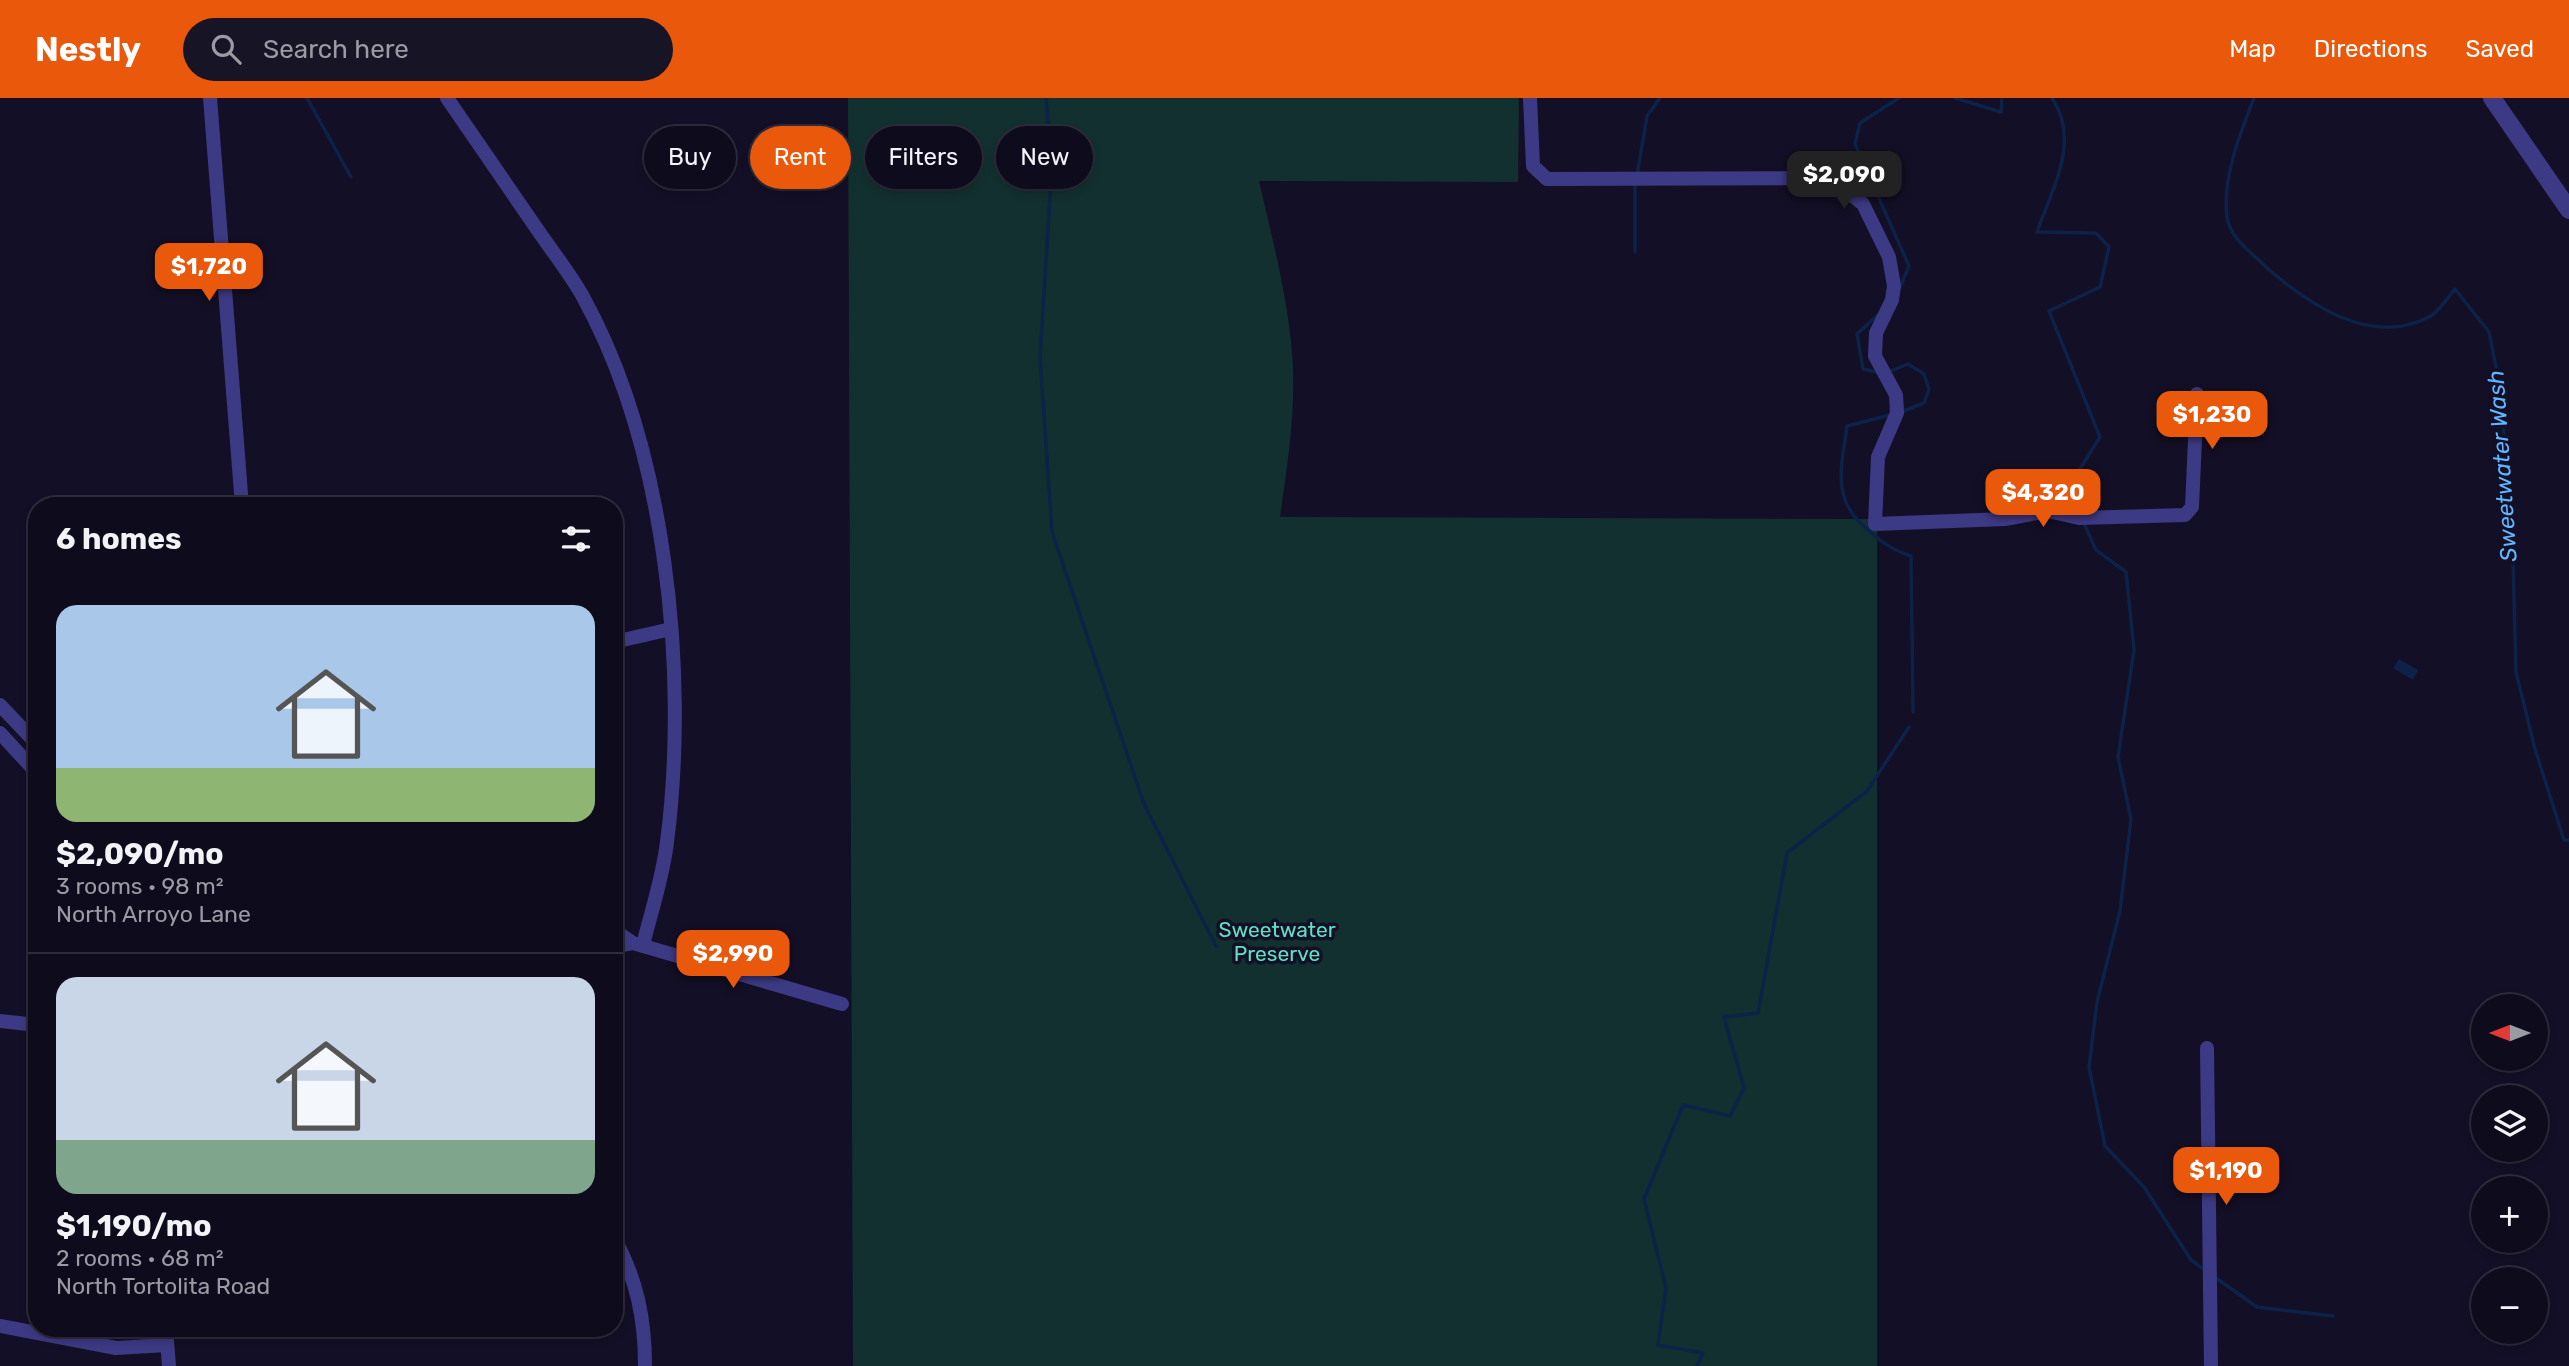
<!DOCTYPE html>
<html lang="en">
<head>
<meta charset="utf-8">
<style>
  :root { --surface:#0e0b1c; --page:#171425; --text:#f1f3f6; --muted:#9b9ba3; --line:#2e2b3b; --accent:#ea580c }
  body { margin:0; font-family:Rubik,sans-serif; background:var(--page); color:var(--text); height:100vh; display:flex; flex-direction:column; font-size:26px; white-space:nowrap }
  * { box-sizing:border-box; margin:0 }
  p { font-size:23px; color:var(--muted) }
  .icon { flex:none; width:38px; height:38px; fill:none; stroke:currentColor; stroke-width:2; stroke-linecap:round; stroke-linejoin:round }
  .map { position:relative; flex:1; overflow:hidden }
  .details { position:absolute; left:28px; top:399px; width:595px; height:840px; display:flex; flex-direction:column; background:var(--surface); border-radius:28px; box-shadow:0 4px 10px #0003,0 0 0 2px var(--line) }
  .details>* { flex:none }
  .guide { position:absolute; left:644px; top:28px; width:665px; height:63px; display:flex; gap:14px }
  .needle { width:46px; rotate:270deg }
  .fabs { position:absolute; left:2471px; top:896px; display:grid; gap:14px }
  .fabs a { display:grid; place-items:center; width:77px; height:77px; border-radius:50%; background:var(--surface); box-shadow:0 4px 10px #0003,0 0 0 2px var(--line); font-size:35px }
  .price { position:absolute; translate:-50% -60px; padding:0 16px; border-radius:14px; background:var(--accent); color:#fff; font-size:23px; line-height:46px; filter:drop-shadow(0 2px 4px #0008) }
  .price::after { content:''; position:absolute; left:50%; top:42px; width:21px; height:16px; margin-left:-10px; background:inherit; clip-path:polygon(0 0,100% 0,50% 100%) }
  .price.selected { background:#222; color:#fff }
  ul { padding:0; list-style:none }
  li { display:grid; align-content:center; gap:14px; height:371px; padding:0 28px }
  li+li { border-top:2px solid var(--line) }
  li span { display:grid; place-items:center; height:217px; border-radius:21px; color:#555 }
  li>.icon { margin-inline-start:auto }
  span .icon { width:126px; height:126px; fill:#fffc; stroke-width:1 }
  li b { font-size:30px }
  h2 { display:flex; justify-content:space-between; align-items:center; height:84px; padding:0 28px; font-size:30px }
  .tag { padding:0 24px; border-radius:32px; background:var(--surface); box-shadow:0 4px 10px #0003,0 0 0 2px var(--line); font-size:24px; line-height:63px }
  .tag.selected { background:var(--accent); color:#fff }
  header { display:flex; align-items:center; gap:42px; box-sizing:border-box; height:98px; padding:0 35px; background:var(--accent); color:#fff }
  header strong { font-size:33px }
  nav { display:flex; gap:38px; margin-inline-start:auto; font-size:24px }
  .search { width:490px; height:63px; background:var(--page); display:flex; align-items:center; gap:18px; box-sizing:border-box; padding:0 24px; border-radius:38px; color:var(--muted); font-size:26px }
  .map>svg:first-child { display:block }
  .green { fill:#12302f }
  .water { fill:#0c2248 }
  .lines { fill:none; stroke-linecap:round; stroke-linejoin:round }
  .stream { stroke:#0c2248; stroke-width:3.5 }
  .minor { stroke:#3d3a85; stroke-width:14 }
  .tertiary { stroke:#3d3a85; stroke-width:18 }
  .labels { text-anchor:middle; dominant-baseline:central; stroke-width:7; stroke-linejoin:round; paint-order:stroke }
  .park-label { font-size:21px; fill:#5fe0c0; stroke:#130f26 }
  .water-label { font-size:23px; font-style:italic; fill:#62b6ff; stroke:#130f26 }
</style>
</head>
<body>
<header>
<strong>Nestly</strong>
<div class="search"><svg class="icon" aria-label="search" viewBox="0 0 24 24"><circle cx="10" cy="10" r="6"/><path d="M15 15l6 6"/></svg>Search here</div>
<nav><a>Map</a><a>Directions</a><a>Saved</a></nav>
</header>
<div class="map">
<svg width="2569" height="1268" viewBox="0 0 2569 1268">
  <rect width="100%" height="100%" fill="#130f26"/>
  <!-- green -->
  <path class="green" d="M848,0H1519L1518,84L1259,83C1273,144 1290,207 1293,269C1295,319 1287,370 1280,419L1877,421V1268H853Z"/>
  <!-- water -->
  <path class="water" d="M2399,561L2418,572L2413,582L2393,570Z"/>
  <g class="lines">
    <!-- stream -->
    <path class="stream" d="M307,0L351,79
      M1046,0L1052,68L1040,259L1052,434L1144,706L1216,848
      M1955,0L2001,14L2002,0
      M2052,0C2081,43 2052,91 2037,134L2096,135L2109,149L2100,189L2049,213L2100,339L2068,390L2079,416
      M2254,0C2240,36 2222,80 2227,119C2230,140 2252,155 2266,169C2309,207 2371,249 2429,219C2439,214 2447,200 2455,191L2489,234L2501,294L2513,462L2516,574L2535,651L2564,742H2569
      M1637,78L1647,18L1660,0
      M1635,154V86
      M1898,194L1909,168L1855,46L1860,25L1899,0
      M1877,274L1863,271L1857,236L1879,216
      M1888,274L1908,266L1924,276L1929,291L1924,305L1901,314
      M1890,317L1847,328C1841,371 1831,403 1869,433C1883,445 1894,453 1911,458L1913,614
      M2083,423L2096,452L2126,474L2134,552L2118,659L2131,721L2120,813L2097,904L2089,969L2105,1048L2144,1089L2191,1162L2206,1173
      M2216,1180L2257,1209L2333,1218
      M1697,1268L1703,1255L1658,1247L1666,1190L1644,1101L1683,1007L1730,1018L1744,990L1724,919L1758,915L1787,755L1867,693L1909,629"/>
    <!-- minor -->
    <path class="minor" d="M210,0L242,408
      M447,0C477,44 507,88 537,131C552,153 569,174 582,197C666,348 689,574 667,744C663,779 651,814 643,847
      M1530,0L1533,68L1547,81L1830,80L1863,106L1889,159L1894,188L1892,202L1876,235L1875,258L1896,297L1897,315L1878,359L1875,426L2005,421L2048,413L2079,420L2185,417L2192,409L2197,296
      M614,544L671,531
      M0,607L37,646
      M0,635L37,675
      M614,832L633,845L842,906
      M614,849L633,845
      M0,923L37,927
      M2207,950L2211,1268
      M614,1140C637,1181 645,1221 645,1268
      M0,1228L116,1250L167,1247
      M166,1230L169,1268"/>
    <!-- tertiary -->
    <path class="tertiary" d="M2492,0L2569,112"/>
  </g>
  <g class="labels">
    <!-- park labels -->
    <g class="park-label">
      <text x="1277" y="831">Sweetwater<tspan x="1277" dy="24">Preserve</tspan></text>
    </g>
    <!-- water labels -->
    <g class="water-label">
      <text transform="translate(2502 368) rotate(-94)">Sweetwater Wash</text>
    </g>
  </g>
</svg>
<div class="fabs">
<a><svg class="needle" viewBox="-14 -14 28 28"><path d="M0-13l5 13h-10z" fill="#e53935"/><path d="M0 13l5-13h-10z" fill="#9b9ba3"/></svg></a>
<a><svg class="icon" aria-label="layers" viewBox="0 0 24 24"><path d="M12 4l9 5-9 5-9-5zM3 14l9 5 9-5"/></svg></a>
<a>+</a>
<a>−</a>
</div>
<b class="price selected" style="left:1844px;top:113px">$2,090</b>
<b class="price" style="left:209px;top:205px">$1,720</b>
<b class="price" style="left:2212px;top:353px">$1,230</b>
<b class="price" style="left:2043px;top:431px">$4,320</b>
<b class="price" style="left:733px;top:892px">$2,990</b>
<b class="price" style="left:2226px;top:1109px">$1,190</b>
<div class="guide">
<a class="tag">Buy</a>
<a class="tag selected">Rent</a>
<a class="tag">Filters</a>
<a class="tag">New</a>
</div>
<section class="details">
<h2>6 homes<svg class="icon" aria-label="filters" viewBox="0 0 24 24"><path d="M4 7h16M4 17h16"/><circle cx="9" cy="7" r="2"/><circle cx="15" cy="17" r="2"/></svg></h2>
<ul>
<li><span style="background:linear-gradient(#a9c7e8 75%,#8fb573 0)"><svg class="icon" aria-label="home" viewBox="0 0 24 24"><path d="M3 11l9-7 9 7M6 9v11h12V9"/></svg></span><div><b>$2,090/mo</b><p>3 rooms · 98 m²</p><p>North Arroyo Lane</p></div></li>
<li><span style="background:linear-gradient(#c9d6e8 75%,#7fa58c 0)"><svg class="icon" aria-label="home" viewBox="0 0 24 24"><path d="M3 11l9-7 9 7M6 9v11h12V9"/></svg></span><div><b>$1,190/mo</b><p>2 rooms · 68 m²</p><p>North Tortolita Road</p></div></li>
</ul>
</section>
</div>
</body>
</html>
